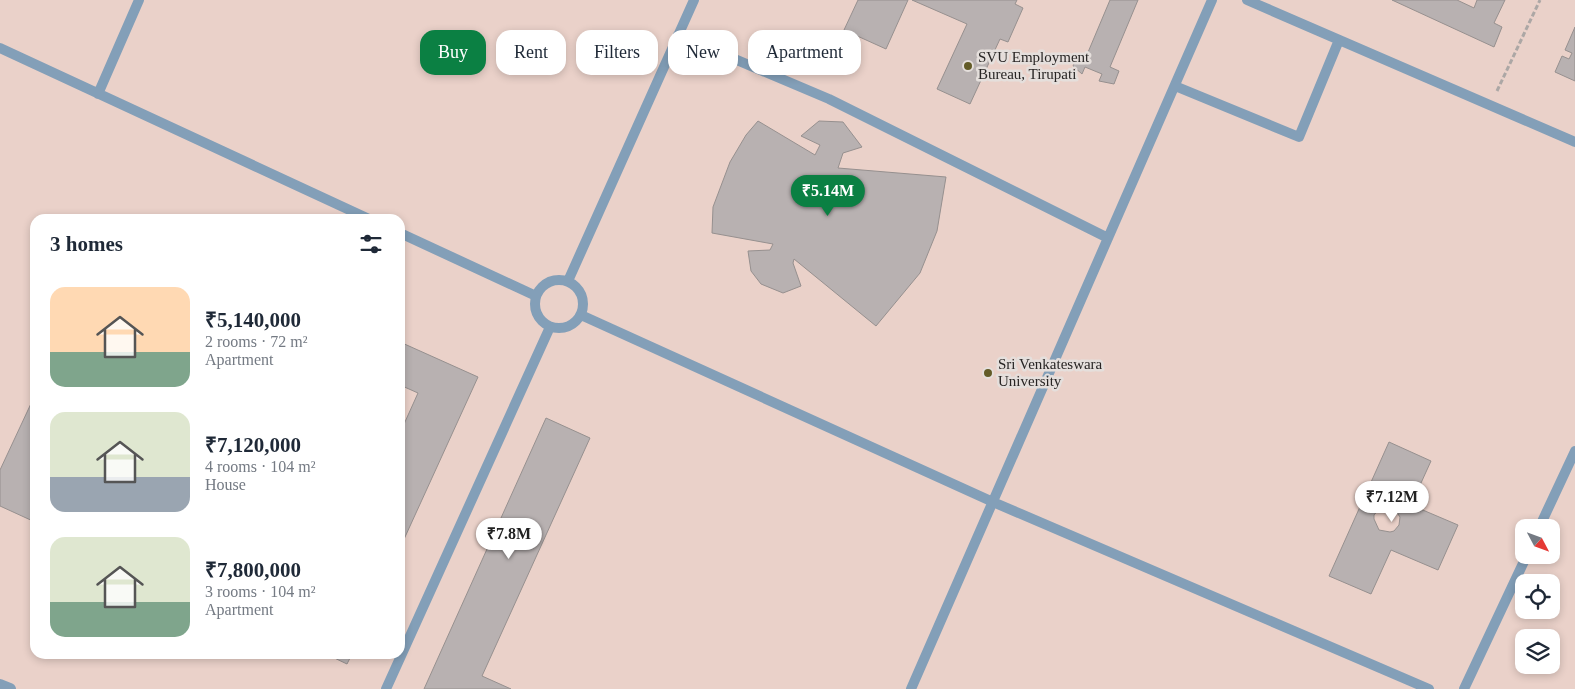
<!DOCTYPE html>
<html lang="en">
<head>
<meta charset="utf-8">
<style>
  :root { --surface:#fff; --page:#f2f2f3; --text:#1f2937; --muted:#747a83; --accent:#0b8043 }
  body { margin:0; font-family:Georgia,serif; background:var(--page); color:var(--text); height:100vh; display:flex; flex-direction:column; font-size:19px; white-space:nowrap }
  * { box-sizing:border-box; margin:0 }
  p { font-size:16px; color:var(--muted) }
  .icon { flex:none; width:28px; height:28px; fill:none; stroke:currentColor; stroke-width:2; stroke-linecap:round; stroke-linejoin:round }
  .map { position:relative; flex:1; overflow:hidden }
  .panel { position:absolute; left:30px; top:214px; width:375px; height:445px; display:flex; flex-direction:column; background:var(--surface); border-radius:15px; box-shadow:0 2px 8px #0003 }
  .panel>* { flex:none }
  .banner { position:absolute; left:420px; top:30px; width:475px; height:45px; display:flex; gap:10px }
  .needle { width:32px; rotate:131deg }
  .fabs { position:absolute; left:1515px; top:519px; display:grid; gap:10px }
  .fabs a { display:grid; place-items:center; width:45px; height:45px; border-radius:10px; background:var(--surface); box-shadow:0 2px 8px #0003; font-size:25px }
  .price { position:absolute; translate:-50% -42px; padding:0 11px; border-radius:18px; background:#fff; color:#222; font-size:16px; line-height:32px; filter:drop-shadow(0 1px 2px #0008) }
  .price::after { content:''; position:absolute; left:50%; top:30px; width:15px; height:11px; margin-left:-8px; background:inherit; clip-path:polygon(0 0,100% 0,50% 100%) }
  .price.on { background:var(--accent); color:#fff }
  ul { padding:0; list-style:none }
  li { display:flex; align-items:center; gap:15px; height:125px; padding:0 20px }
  li span { display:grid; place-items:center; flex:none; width:140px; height:100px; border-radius:15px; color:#555 }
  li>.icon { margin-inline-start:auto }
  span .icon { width:60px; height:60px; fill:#fffc; stroke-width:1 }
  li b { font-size:21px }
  h2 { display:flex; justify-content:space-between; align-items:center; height:60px; padding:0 20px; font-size:21px }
  .tag { padding:0 18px; border-radius:15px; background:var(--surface); box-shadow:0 2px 8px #0003; font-size:18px; line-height:45px }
  .tag.on { background:var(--accent); color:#fff }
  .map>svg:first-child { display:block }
  .education { fill:#ead1c9; fill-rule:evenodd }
  .building { fill:#b8b1b1; stroke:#96908f; fill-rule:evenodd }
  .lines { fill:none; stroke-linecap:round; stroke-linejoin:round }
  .path { stroke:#aca7a5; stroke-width:3; stroke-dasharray:5 2.5; stroke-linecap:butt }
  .service { stroke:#839fb8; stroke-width:10 }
  .minor { stroke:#839fb8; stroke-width:12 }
  .poi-dot { fill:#635b27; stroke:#e5dfdc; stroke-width:2 }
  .labels { text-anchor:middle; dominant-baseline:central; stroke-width:5; stroke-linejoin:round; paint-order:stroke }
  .poi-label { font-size:15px; fill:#282524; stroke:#e5dfdc; text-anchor:start }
</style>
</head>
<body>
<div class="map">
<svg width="1575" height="689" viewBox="0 0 1575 689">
  <rect width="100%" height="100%" fill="#e5dfdc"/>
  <!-- education -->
  <path class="education" d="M0,0H1575V689H0ZM35,219H400V654H35ZM1524,528H1551V555H1524ZM1524,582H1551V610H1524ZM1524,638H1551V665H1524Z"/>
  <!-- building -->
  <path class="building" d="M858,0H908L886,49L844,30Z
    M912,0H1017L1015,4L1023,8L1008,42L1000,39L970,104L937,89L967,24Z
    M1110,0H1138L1110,67L1119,71L1114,84L1099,81L1102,74L1085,67L1082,74L1073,66L1079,54L1086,57Z
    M1392,0H1457L1474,8L1477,0H1505L1494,23L1502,27L1494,47Z
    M1575,27V81L1555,72L1562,56L1569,59L1572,53L1565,50Z
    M758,121L815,155L820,145L801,136L819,121L843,122L862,147L843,153L838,168L946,177L937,231L920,273L876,326L794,259L793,263L801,286L783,293L761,284L751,271L748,251L770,250L773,244L712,233L713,207L730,162L746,135Z
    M400,342L478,377L400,548V433L418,393L400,385Z
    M35,395V522L0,506V470Z
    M546,418L590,438L482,676L511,689H424Z
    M1389,442L1431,461L1411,505L1458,525L1438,570L1391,550L1371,594L1329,576ZM1386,506L1394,508L1400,517L1399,525L1394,531L1390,532L1379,530L1374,519V515L1379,509Z
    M326,654H352L347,664Z"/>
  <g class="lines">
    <!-- path -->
    <path class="path" d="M1497,91L1540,0"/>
    <!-- service -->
    <path class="service" d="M1247,0L1575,142
      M678,35L829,99L1108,238
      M0,48L369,219
      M1175,86L1299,137L1339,40
      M98,94L139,0
      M400,233L536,296
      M535 304a24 24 0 1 1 48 0a24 24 0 1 1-48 0Z
      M568,281L694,0
      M581,315L993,502L1429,689
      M1539,528L1575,451
      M386,689L550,327
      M911,689L1212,0
      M1464,689L1527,555"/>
    <!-- minor -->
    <path class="minor" d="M0,685L10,689"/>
  </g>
  <!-- markers -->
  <g class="poi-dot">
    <circle cx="968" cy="66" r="5"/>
    <circle cx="988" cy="373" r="5"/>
  </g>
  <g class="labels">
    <!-- poi labels -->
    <g class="poi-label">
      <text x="978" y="57">SVU Employment<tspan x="978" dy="17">Bureau, Tirupati</tspan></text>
      <text x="998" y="364">Sri Venkateswara<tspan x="998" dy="17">University</tspan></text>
    </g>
  </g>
</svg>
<div class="fabs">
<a><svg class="needle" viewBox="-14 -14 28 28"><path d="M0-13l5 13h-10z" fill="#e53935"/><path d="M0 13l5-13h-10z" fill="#747a83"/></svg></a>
<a><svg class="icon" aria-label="locate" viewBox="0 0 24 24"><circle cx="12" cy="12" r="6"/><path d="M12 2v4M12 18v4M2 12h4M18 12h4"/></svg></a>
<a><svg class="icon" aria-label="layers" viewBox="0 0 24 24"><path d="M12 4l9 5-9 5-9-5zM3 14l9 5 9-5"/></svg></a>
</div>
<b class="price on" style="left:828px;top:217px">₹5.14M</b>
<b class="price" style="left:1392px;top:523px">₹7.12M</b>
<b class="price" style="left:509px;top:560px">₹7.8M</b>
<div class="banner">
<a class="tag on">Buy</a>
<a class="tag">Rent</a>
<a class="tag">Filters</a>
<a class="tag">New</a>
<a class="tag">Apartment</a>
</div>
<section class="panel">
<h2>3 homes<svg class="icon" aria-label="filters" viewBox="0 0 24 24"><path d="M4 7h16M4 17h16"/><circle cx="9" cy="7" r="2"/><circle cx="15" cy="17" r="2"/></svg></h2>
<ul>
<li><span style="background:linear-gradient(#ffd9b3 65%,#7fa58c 0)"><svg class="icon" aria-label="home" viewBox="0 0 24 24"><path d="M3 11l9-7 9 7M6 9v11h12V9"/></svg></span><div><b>₹5,140,000</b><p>2 rooms · 72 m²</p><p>Apartment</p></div></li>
<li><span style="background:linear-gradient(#dfe7d0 65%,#9aa5b1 0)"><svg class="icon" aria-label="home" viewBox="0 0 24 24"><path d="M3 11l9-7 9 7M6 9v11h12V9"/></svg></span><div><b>₹7,120,000</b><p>4 rooms · 104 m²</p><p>House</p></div></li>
<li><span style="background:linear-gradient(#dfe7d0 65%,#7fa58c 0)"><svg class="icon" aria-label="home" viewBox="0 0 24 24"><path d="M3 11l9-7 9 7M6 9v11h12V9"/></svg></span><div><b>₹7,800,000</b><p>3 rooms · 104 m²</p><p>Apartment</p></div></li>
</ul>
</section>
</div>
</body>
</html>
